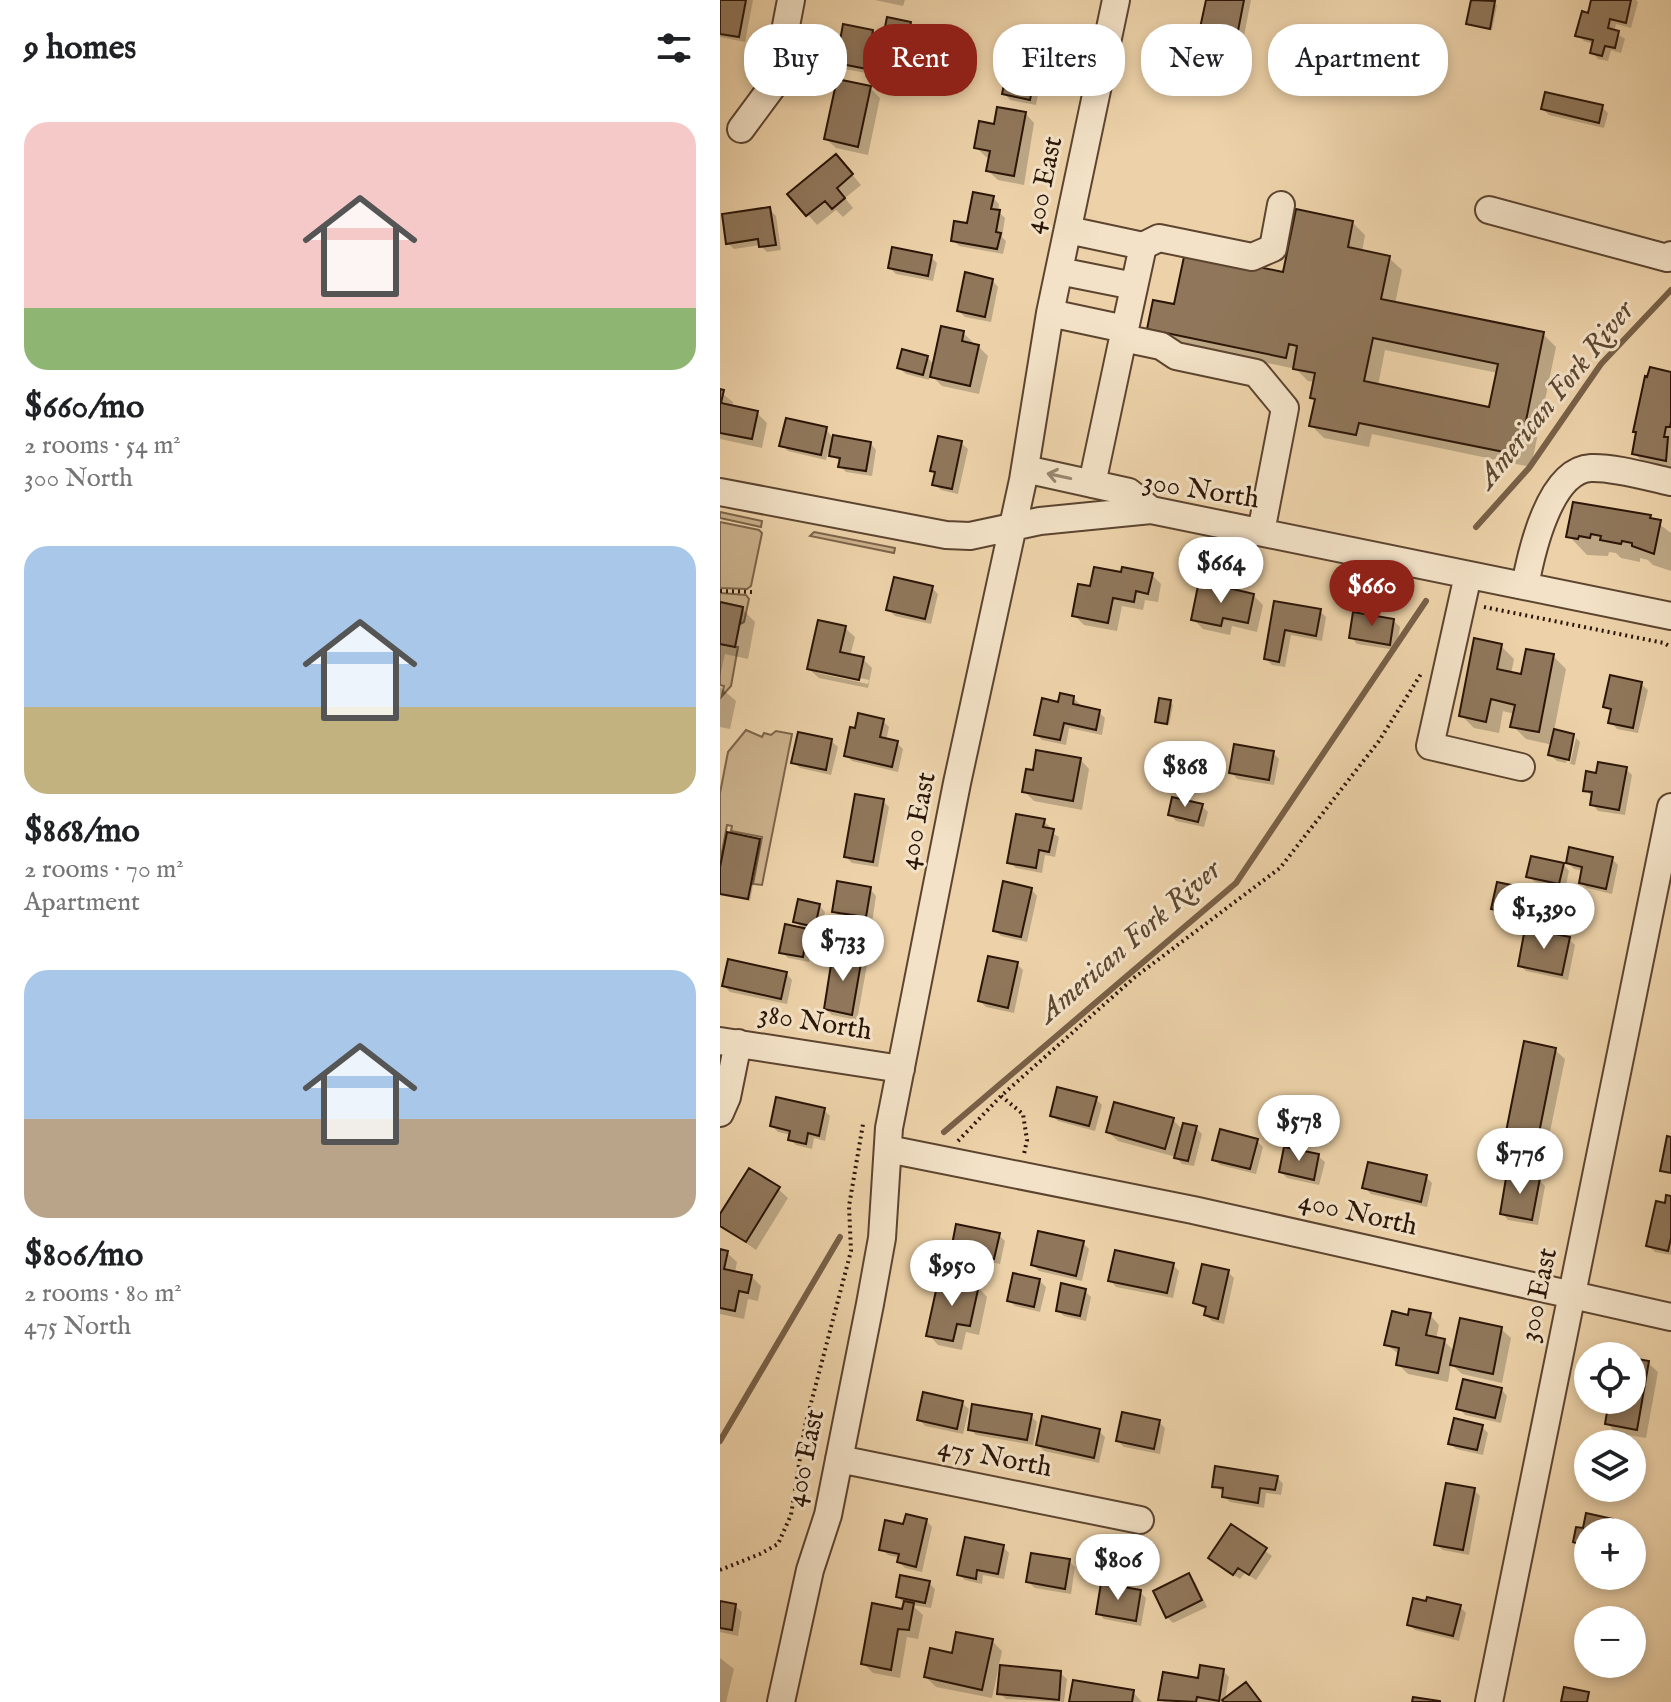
<!DOCTYPE html>
<html lang="en">
<head>
<meta charset="utf-8">
<style>
  :root { --surface:#fff; --page:#f6f6f6; --text:#202124; --muted:#757577; --accent:#8f2418 }
  body { margin:0; font-family:"IM FELL English",serif; background:var(--page); color:var(--text); height:100vh; display:flex; flex-direction:column; font-size:30px; white-space:nowrap }
  * { box-sizing:border-box; margin:0 }
  p { font-size:26px; color:var(--muted) }
  .icon { flex:none; width:44px; height:44px; fill:none; stroke:currentColor; stroke-width:2; stroke-linecap:round; stroke-linejoin:round }
  .map { position:relative; flex:1; overflow:hidden }
  .details { display:flex; flex-direction:column; background:var(--surface); width:720px }
  .details>* { flex:none }
  .hud { position:absolute; left:24px; top:24px; width:760px; height:72px; display:flex; gap:16px }
  .buttons { position:absolute; left:854px; top:1342px; display:grid; gap:16px }
  .buttons a { display:grid; place-items:center; width:72px; height:72px; border-radius:50%; background:var(--surface); box-shadow:0 4px 12px #0003; font-size:40px }
  .price { position:absolute; translate:-50% -68px; padding:0 18px; border-radius:28px; background:#fff; color:#222; font-size:26px; line-height:52px; filter:drop-shadow(0 2px 4px #0008) }
  .price::after { content:''; position:absolute; left:50%; top:48px; width:24px; height:18px; margin-left:-12px; background:inherit; clip-path:polygon(0 0,100% 0,50% 100%) }
  .price.on { background:var(--accent); color:#fff }
  ul { padding:0; list-style:none }
  li { display:grid; align-content:center; gap:16px; height:424px; padding:0 24px }
  li span { display:grid; place-items:center; height:248px; border-radius:24px; color:#555 }
  li>.icon { margin-inline-start:auto }
  span .icon { width:144px; height:144px; fill:#fffc; stroke-width:1 }
  li b { font-size:34px }
  h2 { display:flex; justify-content:space-between; align-items:center; height:96px; padding:0 24px; font-size:34px }
  .chip { padding:0 28px; border-radius:32px; background:var(--surface); box-shadow:0 4px 12px #0003; font-size:28px; line-height:72px }
  .chip.on { background:var(--accent); color:#fff }
  main { display:flex; flex:1; min-height:0 }
  .map>svg:first-child { display:block }
  .green { fill:#ccb28d; stroke:#7c644a; stroke-width:2 }
  .shadow { fill:#0003; fill-rule:evenodd }
  .lines { fill:none; stroke-linecap:round; stroke-linejoin:round }
  .stream { stroke:#786047; stroke-width:6 }
  .building { fill:#90775b; stroke:#2b1507; stroke-width:2; fill-rule:evenodd }
  .minor-casing { stroke:#5c4430; stroke-width:30 }
  .path { stroke:#2b1507; stroke-width:4; stroke-dasharray:2 4; stroke-linecap:butt }
  .minor { stroke:#f3e2c7; stroke-width:26 }
  .oneway { stroke:#998671 }
  .labels { text-anchor:middle; dominant-baseline:central; stroke-width:6; stroke-linejoin:round; paint-order:stroke }
  .street-label { font-size:28px; fill:#2b1507; stroke:#f3e2c7 }
  .water-label { font-size:30px; font-style:italic; fill:#5e4732; stroke:#f3e2c7 }
</style>
</head>
<body>
<main>
<section class="details">
<h2>9 homes<svg class="icon" aria-label="filters" viewBox="0 0 24 24"><path d="M4 7h16M4 17h16"/><circle cx="9" cy="7" r="2"/><circle cx="15" cy="17" r="2"/></svg></h2>
<ul>
<li><span style="background:linear-gradient(#f6c9c9 75%,#8fb573 0)"><svg class="icon" aria-label="home" viewBox="0 0 24 24"><path d="M3 11l9-7 9 7M6 9v11h12V9"/></svg></span><div><b>$660/mo</b><p>2 rooms · 54 m²</p><p>300 North</p></div></li>
<li><span style="background:linear-gradient(#a9c7e8 65%,#c2b280 0)"><svg class="icon" aria-label="home" viewBox="0 0 24 24"><path d="M3 11l9-7 9 7M6 9v11h12V9"/></svg></span><div><b>$868/mo</b><p>2 rooms · 70 m²</p><p>Apartment</p></div></li>
<li><span style="background:linear-gradient(#a9c7e8 60%,#b9a48a 0)"><svg class="icon" aria-label="home" viewBox="0 0 24 24"><path d="M3 11l9-7 9 7M6 9v11h12V9"/></svg></span><div><b>$806/mo</b><p>2 rooms · 80 m²</p><p>475 North</p></div></li>
</ul>
</section>
<div class="map">
<svg width="951" height="1702" viewBox="0 0 951 1702">
  <rect width="100%" height="100%" fill="#edd2a9"/>
  <filter id="stains"><feTurbulence type="fractalNoise" baseFrequency=".0025" numOctaves="4"/><feColorMatrix values="0 0 0 0 .2 0 0 0 0 .09 0 0 0 0 .02 0 0 0 .5 -.17"/></filter>
  <radialGradient id="worn" r=".72"><stop offset=".6" stop-color="#630" stop-opacity="0"/><stop offset="1" stop-color="#630" stop-opacity=".3"/></radialGradient>
  <!-- green -->
  <path class="green" d="M0,512L42,521L41,527L0,518Z
    M0,522L39,530L42,533L31,586L27,589L0,588Z
    M94,532L175,548L174,553L90,536Z
    M0,593L26,595L29,599L24,622L20,624L23,607L0,602Z
    M0,644L18,647L11,686L2,696L4,686L0,685Z
    M26,730L42,737L44,733L51,735L56,731L72,734L42,885L33,884L42,837L11,831L12,826L7,825L0,863V793L8,752Z"/>
  <!-- shadow -->
  <path class="shadow" d="M0,0H33L25,42L0,37Z
    M155,0H185L183,6Z
    M488,0H531L523,41L488,34L482,28Z
    M753,0L777,5L772,30L749,24Z
    M873,0H916L918,2L911,28L896,24L894,32L905,39L901,53L891,50L888,61L878,59L872,52L874,44L864,41L858,35L869,15Z
    M190,23L196,30L193,47L171,43L165,37Z
    M152,31L159,38L152,74L124,69L118,63Z
    M322,39L328,45L316,105L290,100L284,93Z
    M150,88L160,98L148,155L116,148L106,139Z
    M882,107L888,113L884,128L829,115L823,109Z
    M305,113L314,123L304,185L278,180L268,171L270,158L266,157L256,147L276,126Z
    M125,166L141,185L125,198L133,208L123,217L116,210L97,225L70,194Z
    M273,198L279,204L278,211L285,218L282,237L286,241L283,254L239,246L233,240Z
    M50,210L56,216L61,250L47,252L40,245L14,249L8,243Z
    M632,222L645,235L642,252L669,258L682,270L675,304L823,334L836,347L811,467L652,434L649,447L604,438L591,425L596,401L592,397L595,382L588,381L576,369L442,341L429,328L456,306L564,274ZM665,350L778,373L771,409L658,386Z
    M211,257L217,263L213,281L176,274L170,268Z
    M272,280L278,287L271,322L245,317L239,311Z
    M243,333L253,342L252,345L258,346L268,356L259,394L222,386L210,374L209,380L186,374L179,368L207,357L215,366Z
    M951,374V476L933,472L914,453Z
    M0,392L13,402L12,408L37,413L47,423L42,448L0,439Z
    M106,429L112,437L150,443L156,450L152,476L126,472L120,466L121,462L108,453L106,460L68,451L62,445Z
    M241,443L248,449L238,494L221,490L214,484L216,474L213,470Z
    M930,517L951,533V571L933,565L928,560L920,558V562L901,558L896,553L889,552L888,556L867,555L849,536Z
    M403,574L432,575L441,584L438,602L425,600L423,610L402,606L397,631L364,625L354,615L372,589Z
    M212,588L218,594L211,624L175,616L169,610Z
    M533,595L543,605L537,632L512,626L510,635L483,629L473,619Z
    M0,603L22,609L35,622L28,659L5,654L0,676Z
    M556,603L600,611L606,617L602,641L571,635L565,667L552,665L546,659Z
    M674,621L680,627L676,650L637,644L631,637Z
    M125,628L135,637L130,656L143,659L152,668L148,688L99,678L89,669ZM98,669L149,680L148,684L98,673Z
    M781,646L794,659L791,674L803,677L833,656L846,669L834,731L855,737H852L846,763L837,761L830,755L833,745L806,739L793,726L795,714L783,711L779,733L754,728L741,715Z
    M921,684L928,690L918,733L897,729L891,722L893,713L885,706Z
    M0,687L16,701L10,729L0,727Z
    M353,698L360,704L359,708L379,712L385,718L382,735L349,728L346,745L322,740L316,734L340,704Z
    M450,702L453,705L449,725L440,724L437,721Z
    M163,721L169,727L166,741L177,743L183,749L178,772L132,761L126,755Z
    M856,738L860,742L855,765L850,764Z
    M111,741L118,747L111,775L80,768L73,762Z
    M553,753L559,759L554,785L517,779L511,772Z
    M360,759L369,769L362,810L314,801L304,791L314,772Z
    M906,769L912,775L905,815L878,811L872,804L873,797L865,790L877,776Z
    M163,801L169,807L158,867L132,863L126,857Z
    M482,806L488,812L484,827L456,821L450,814Z
    M324,821L330,827L329,831L339,837L335,857L325,855L322,873L296,868L289,862Z
    M39,840L41,843L30,901L0,895V877Z
    M892,859L898,865L892,894L867,888L861,882L864,871L854,869L848,863Z
    M843,864L849,871L845,889L815,882L808,876Z
    M150,889L156,896L152,923L120,917L114,911Z
    M311,889L317,896L307,942L281,936L275,930Z
    M814,892L820,898L816,922L780,914L774,908Z
    M99,905L105,912L100,932L85,929L94,937L89,962L68,958L62,952L83,930L75,921Z
    M849,939L855,945L848,980L806,971L800,965Z
    M141,959L147,965L137,1020L112,1015L106,1009Z
    M297,964L303,970L294,1013L266,1007L260,1001Z
    M66,973L72,980L67,1004L10,992L4,986Z
    M835,1050L845,1059L825,1156L796,1151L786,1141Z
    M376,1099L382,1105L375,1131L338,1121L332,1115Z
    M104,1110L110,1116L105,1141L94,1138L92,1149L76,1145L70,1139L71,1135L58,1132L52,1126Z
    M453,1120L463,1130L476,1128L482,1134L474,1166L462,1164L456,1157L398,1141L388,1132Z
    M537,1141L543,1147L536,1174L500,1165L494,1159Z
    M598,1156L605,1162L599,1185L567,1178L561,1172Z
    M706,1177L712,1183L707,1207L651,1194L645,1188Z
    M819,1180L825,1186L818,1225L788,1220L782,1213Z
    M58,1189L68,1198L36,1250L0,1225V1218Z
    M951,1198V1255L935,1252L928,1245Z
    M279,1235L285,1241L280,1264L239,1255L233,1249Z
    M363,1243L369,1249L362,1281L319,1271L313,1265Z
    M0,1251L7,1253L17,1262L15,1273L31,1276L41,1286L38,1301L28,1299L24,1319L0,1314Z
    M453,1265L459,1271L453,1298L396,1287L390,1280Z
    M508,1272L514,1278L504,1324L492,1321L486,1315L487,1310L475,1303Z
    M319,1280L326,1287L320,1312L295,1306L289,1300Z
    M258,1287L267,1297L259,1335L246,1332L242,1350L218,1345L209,1335Z
    M365,1291L371,1297L366,1321L344,1316L338,1310Z
    M710,1315L719,1325L716,1339L724,1341L735,1352L781,1329L791,1338L782,1383L742,1374L731,1364L728,1382L688,1374L678,1364L680,1355L667,1345L689,1317Z
    M912,1360L928,1363L938,1372L926,1438L896,1433L887,1423L891,1400H912Z
    M781,1389L787,1396L781,1423L745,1415L739,1408Z
    M242,1403L249,1409L243,1434L205,1426L199,1419Z
    M311,1416L317,1422L313,1445L256,1435L250,1429Z
    M439,1422L445,1428L440,1454L404,1447L398,1441Z
    M762,1427L768,1433L763,1455L736,1449L730,1443Z
    M379,1431L385,1437L379,1463L324,1451L318,1445Z
    M557,1477L563,1484L561,1495L546,1493L544,1508L510,1502L504,1496L505,1493L494,1486Z
    M754,1490L760,1496L749,1555L723,1550L716,1544Z
    M206,1520L212,1527L202,1572L185,1568L179,1562L180,1558L168,1555L162,1549L185,1527Z
    M892,1521L898,1527L897,1532H868V1544L859,1542V1546L855,1541L864,1530Z
    M512,1527L552,1556L536,1580L525,1573L520,1579L497,1564Z
    M283,1547L289,1553L284,1579L263,1575L262,1584L245,1580L239,1574Z
    M349,1561L355,1567L351,1594L315,1588L308,1582Z
    M469,1576L475,1582L487,1607L453,1623L447,1617Z
    M209,1583L215,1589L211,1608L192,1605L203,1615L198,1639L187,1637L180,1678L153,1673L144,1664L184,1611L185,1604L178,1597Z
    M420,1592L426,1598L421,1626L384,1619L378,1613Z
    M0,1603L15,1606L22,1612L18,1636L0,1632Z
    M740,1607L746,1613L739,1641L695,1630L689,1624Z
    M272,1641L282,1651L272,1698L216,1687L206,1677L233,1655Z
    M0,1658L14,1669L6,1702H0Z
    M503,1671L509,1677L505,1700L526,1685L541,1702H444L441,1699Z
    M340,1673L347,1679L344,1702L286,1699L279,1693Z
    M413,1692L422,1702H351Z"/>
  <g class="lines">
    <!-- stream -->
    <path class="stream" d="M756,527L809,468L881,364L951,290
      M224,1132L516,883L706,601
      M0,1441L120,1237"/>
  </g>
  <!-- building -->
  <path class="building" d="M0,0H26L19,37L0,34Z
    M486,0H524L517,36L480,28Z
    M751,0L775,1L770,29L746,24Z
    M871,0H911L906,23L890,19L888,28L899,31L895,48L885,46L882,56L870,53L873,40L855,36L862,11L868,13Z
    M167,17L191,22L187,42L163,37Z
    M123,24L153,30L147,69L116,63Z
    M295,31L323,37L310,100L282,94Z
    M117,79L151,86L138,147L104,139Z
    M825,92L883,105L879,123L821,109Z
    M277,107L306,112L294,176L266,171L270,151L254,148L259,121L274,124Z
    M116,154L133,174L117,188L125,198L112,209L105,201L86,216L67,194Z
    M253,192L274,196L271,209L280,210L276,232L281,233L277,249L231,241L234,221L247,223Z
    M50,207L56,245L39,247L38,239L6,244L2,214Z
    M576,209L633,221L628,247L670,256L661,299L824,332L799,455L639,423L636,435L589,426L595,399L590,398L595,373L573,369L577,346L569,344L566,358L427,329L433,300L454,304L465,252L563,272ZM653,338L778,364L769,407L644,381Z
    M172,247L212,255L208,276L168,268Z
    M245,272L273,279L265,317L237,311Z
    M221,326L244,331L242,341L259,345L250,386L210,377Z
    M182,349L208,356L203,375L177,368Z
    M930,367L951,372V422L950,427H946L944,437H948L946,461L912,454L916,432H913L925,376L927,377Z
    M0,389L4,390L1,403L38,411L32,439L0,433Z
    M66,418L107,427L101,455L59,446Z
    M113,435L151,442L146,471L118,467L120,458L109,456Z
    M218,436L242,441L232,489L212,485L215,472L210,471Z
    M853,502L931,515L930,518L941,520L934,554L912,546V543L902,541L901,544L880,540L881,536L871,534L870,538L859,536L858,539L846,537Z
    M374,567L401,572L402,567L433,573L428,594L416,591L414,602L393,598L388,623L352,616L358,584L370,586Z
    M174,577L213,586L205,619L166,610Z
    M479,581L534,594L528,623L503,618L501,626L471,620Z
    M554,601L601,609L596,636L565,630L559,662L544,659Z
    M0,602L23,607L15,647L0,644Z
    M633,612L674,619L670,645L629,638Z
    M98,620L126,626L120,652L144,657L139,680L87,669Z
    M754,638L782,644L777,669L801,674L806,649L834,654L819,732L790,727L795,705L771,699L766,722L739,716Z
    M890,675L922,682L913,728L888,723L891,709L883,707Z
    M340,693L354,696L353,704L380,710L376,730L344,723L340,740L314,735L322,698L338,702Z
    M439,698L451,700L447,724L435,722Z
    M138,713L164,719L160,737L178,741L172,767L124,756L130,727L135,728Z
    M834,729L854,734L849,760L828,755Z
    M78,732L112,739L106,770L71,763Z
    M514,744L554,751L549,780L509,773Z
    M316,750L361,758L353,801L302,792L306,769L313,770Z
    M878,762L907,767L899,810L870,805L872,792L863,791L866,771L876,773Z
    M135,794L164,799L153,862L124,857Z
    M452,797L483,804L478,822L448,815Z
    M296,814L325,819L323,827L334,829L329,852L319,850L316,868L287,863Z
    M7,832L40,839L28,899L0,894V867Z
    M849,847L893,857L886,889L859,883L862,867L846,863Z
    M811,856L844,863L839,884L806,877Z
    M117,881L151,887L146,917L112,912Z
    M283,881L312,888L301,937L273,931Z
    M777,882L815,890L810,917L771,909Z
    M78,899L100,904L95,927L73,922Z
    M65,924L88,929L83,957L59,953Z
    M805,928L850,937L842,975L798,966Z
    M113,952L142,957L132,1015L104,1009Z
    M268,956L298,962L288,1008L258,1001Z
    M8,959L67,972L61,999L2,986Z
    M804,1041L836,1048L816,1148L784,1142Z
    M337,1087L377,1097L369,1126L330,1116Z
    M56,1097L105,1108L99,1136L88,1133L86,1144L68,1140L70,1131L50,1126Z
    M394,1102L454,1118L445,1149L386,1132Z
    M463,1123L477,1126L468,1161L454,1158Z
    M500,1129L538,1139L530,1169L492,1160Z
    M947,1136L951,1137V1173L940,1171Z
    M564,1147L599,1154L594,1180L559,1172Z
    M648,1162L707,1175L701,1202L642,1188Z
    M29,1168L60,1187L26,1242L0,1226V1214Z
    M787,1172L820,1178L812,1220L780,1214Z
    M946,1195L951,1196V1238L948,1251L926,1246L936,1201L945,1203Z
    M236,1224L280,1233L274,1259L231,1250Z
    M318,1231L364,1241L356,1276L311,1265Z
    M0,1249L8,1251L4,1269L32,1275L28,1293L19,1291L15,1311L0,1308Z
    M395,1250L454,1263L447,1293L388,1281Z
    M482,1264L509,1270L498,1319L484,1315L486,1307L473,1303Z
    M293,1273L320,1279L314,1307L287,1301Z
    M219,1277L259,1285L250,1326L237,1324L233,1341L206,1336Z
    M341,1283L366,1289L360,1316L336,1311Z
    M689,1309L711,1313L706,1335L725,1339L718,1373L676,1365L679,1348L664,1345L672,1311L688,1315Z
    M740,1318L782,1327L773,1374L730,1365Z
    M912,1358L929,1361L917,1430L885,1424L889,1400H912Z
    M743,1379L782,1388L775,1418L736,1409Z
    M203,1392L243,1401L237,1429L197,1420Z
    M252,1404L312,1414L307,1440L248,1430Z
    M402,1412L440,1420L434,1449L396,1441Z
    M322,1416L380,1429L374,1458L316,1445Z
    M734,1418L763,1425L757,1450L728,1444Z
    M495,1466L558,1476L555,1490L540,1488L538,1503L502,1497L503,1488L492,1487Z
    M726,1483L755,1488L743,1550L714,1545Z
    M866,1513L893,1519L891,1532H868V1547L853,1542L856,1527L863,1528Z
    M186,1514L207,1519L196,1567L177,1562L179,1554L159,1550L165,1520L183,1524Z
    M511,1524L547,1548L529,1575L518,1568L513,1575L488,1558Z
    M245,1537L284,1545L278,1574L257,1570L256,1579L237,1575Z
    M311,1553L350,1559L345,1589L306,1582Z
    M469,1573L482,1600L446,1618L433,1591Z
    M180,1575L210,1581L205,1603L176,1597Z
    M381,1583L421,1590L416,1621L376,1614Z
    M707,1597L741,1605L733,1636L687,1625L693,1598L706,1601Z
    M0,1601L16,1604L12,1630L0,1628Z
    M184,1601L194,1603L189,1630L178,1629L171,1670L141,1664L152,1603L182,1609Z
    M236,1632L273,1639L262,1690L204,1677L210,1648L232,1653Z
    M280,1665L341,1671L339,1700L277,1694Z
    M480,1665L504,1669L499,1701L477,1697L476,1702L438,1700L443,1672L478,1678Z
    M353,1680L414,1690L412,1702H349Z
    M526,1682L541,1702H504L502,1700Z
    M844,1687L869,1692L867,1702H841Z
    M693,1697L720,1701V1702H692Z"/>
  <g class="lines">
    <!-- minor casing -->
    <g class="minor-casing">
      <path id="minor" d="M21,129L55,83L71,0
        M769,210L947,258L951,255
        M348,230L423,246
        M339,271L414,286
        M330,313L405,329
        M305,469L409,492L431,510
        M372,484L403,338
        M0,492L226,535L250,536L320,521L431,510L951,616
        M541,532L565,408L536,373L456,356L441,346L403,338L423,246L439,238L532,257L553,248L561,205
        M748,575L710,746L801,767
        M805,586C811,554 829,470 871,468C894,467 928,477 951,482
        M0,1041L181,1069
        M0,1113L7,1097L18,1043
        M168,1149L473,1210L951,1317
        M119,1459L420,1520
        M61,1702L90,1570L108,1515L150,1304L162,1238L169,1128L237,783L303,480L330,313L396,0
        M769,1702L951,807"/>
    </g>
    <!-- path -->
    <path class="path" d="M0,591L33,592
      M764,607L944,643L951,647
      M281,1096L303,1114L307,1140L304,1154
      M238,1141L281,1096L415,977L560,868L659,741L701,674
      M0,1570L40,1554L58,1544L71,1515L85,1426L131,1251L129,1206L143,1124"/>
    <!-- minor -->
    <use href="#minor" class="minor"/>
  </g>
  <!-- one-way arrows -->
  <defs><path id="oneway-shaft" d="M-6 0H5M1.5-3L5.5 0L1.5 3" fill="none" stroke-width="1.6" stroke-linecap="round" stroke-linejoin="round" transform="scale(2)"/></defs>
  <use class="oneway" href="#oneway-shaft" transform="translate(339 476) rotate(-168)"/>
  <g class="labels">
    <!-- street labels -->
    <g class="street-label">
      <text transform="translate(324 185) rotate(-78)">400 East</text>
      <text transform="translate(481 491) rotate(9)">300 North</text>
      <text transform="translate(198 821) rotate(-79)">400 East</text>
      <text transform="translate(95 1023) rotate(9)">380 North</text>
      <text transform="translate(638 1214) rotate(13)">400 North</text>
      <text transform="translate(819 1295) rotate(-78)">300 East</text>
      <text transform="translate(86 1458) rotate(-78)">400 East</text>
      <text transform="translate(275 1458) rotate(11)">475 North</text>
    </g>
    <!-- water labels -->
    <g class="water-label">
      <text transform="translate(836 395) rotate(-51)">American Fork River</text>
      <text transform="translate(410 942) rotate(-41)">American Fork River</text>
    </g>
  </g>
  <rect width="100%" height="100%" filter="url(#stains)"/>
  <rect width="100%" height="100%" fill="url(#worn)"/>
</svg>
<div class="buttons">
<a><svg class="icon" aria-label="locate" viewBox="0 0 24 24"><circle cx="12" cy="12" r="6"/><path d="M12 2v4M12 18v4M2 12h4M18 12h4"/></svg></a>
<a><svg class="icon" aria-label="layers" viewBox="0 0 24 24"><path d="M12 4l9 5-9 5-9-5zM3 14l9 5 9-5"/></svg></a>
<a>+</a>
<a>−</a>
</div>
<b class="price" style="left:501px;top:605px">$664</b>
<b class="price on" style="left:652px;top:628px">$660</b>
<b class="price" style="left:465px;top:809px">$868</b>
<b class="price" style="left:824px;top:951px">$1,390</b>
<b class="price" style="left:123px;top:983px">$733</b>
<b class="price" style="left:579px;top:1163px">$578</b>
<b class="price" style="left:800px;top:1196px">$776</b>
<b class="price" style="left:232px;top:1308px">$950</b>
<b class="price" style="left:398px;top:1602px">$806</b>
<div class="hud">
<a class="chip">Buy</a>
<a class="chip on">Rent</a>
<a class="chip">Filters</a>
<a class="chip">New</a>
<a class="chip">Apartment</a>
</div>
</div>
</main>
</body>
</html>
